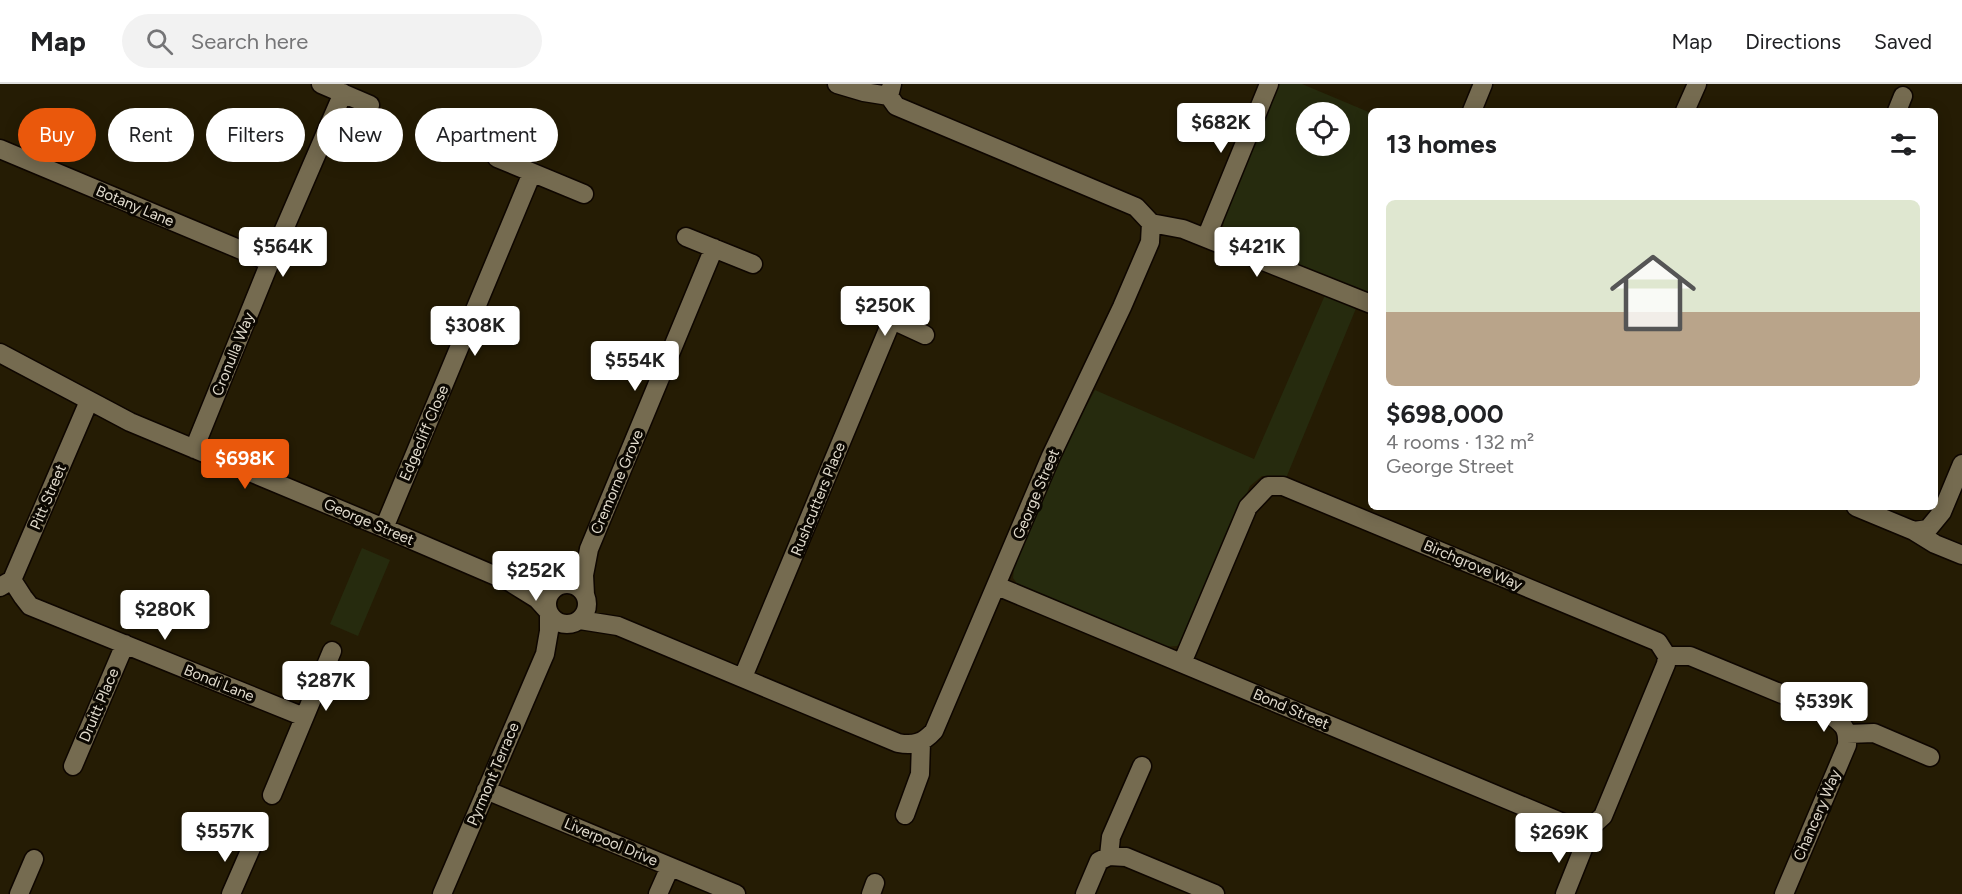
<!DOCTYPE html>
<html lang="en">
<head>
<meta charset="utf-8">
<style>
  :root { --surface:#fff; --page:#f2f2f2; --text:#202124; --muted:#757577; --line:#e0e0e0; --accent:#ea580c }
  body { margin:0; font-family:Figtree,sans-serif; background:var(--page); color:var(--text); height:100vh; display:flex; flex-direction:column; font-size:22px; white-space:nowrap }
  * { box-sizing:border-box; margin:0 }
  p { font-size:20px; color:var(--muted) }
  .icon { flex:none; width:33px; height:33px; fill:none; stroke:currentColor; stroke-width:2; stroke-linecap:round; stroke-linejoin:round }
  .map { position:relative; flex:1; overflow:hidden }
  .sheet { position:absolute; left:1368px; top:24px; width:570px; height:402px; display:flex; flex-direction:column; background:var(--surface); border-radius:9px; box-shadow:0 3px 15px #0003 }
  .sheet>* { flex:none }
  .banner { position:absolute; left:18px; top:24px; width:570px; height:54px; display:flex; gap:12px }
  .buttons { position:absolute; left:1296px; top:18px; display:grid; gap:12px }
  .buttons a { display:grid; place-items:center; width:54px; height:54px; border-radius:50%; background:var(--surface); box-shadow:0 3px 15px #0003; font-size:30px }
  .price { position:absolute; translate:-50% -51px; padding:0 14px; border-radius:6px; background:#fff; color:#222; font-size:20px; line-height:39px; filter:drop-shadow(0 2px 3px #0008) }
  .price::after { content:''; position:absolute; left:50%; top:36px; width:18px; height:14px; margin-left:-9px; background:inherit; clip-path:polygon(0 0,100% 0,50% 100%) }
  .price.on { background:var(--accent); color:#fff }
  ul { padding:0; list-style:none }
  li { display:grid; align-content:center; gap:12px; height:318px; padding:0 18px }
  li span { display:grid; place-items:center; height:186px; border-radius:9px; color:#555 }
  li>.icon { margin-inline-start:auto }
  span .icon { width:108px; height:108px; fill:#fffc; stroke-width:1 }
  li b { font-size:26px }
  h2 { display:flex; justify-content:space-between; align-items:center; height:72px; padding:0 18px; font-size:26px }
  .pill { padding:0 21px; border-radius:27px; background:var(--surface); box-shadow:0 3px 15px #0003; font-size:21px; line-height:54px }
  .pill.on { background:var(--accent); color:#fff }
  header { display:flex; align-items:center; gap:36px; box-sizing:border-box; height:84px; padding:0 30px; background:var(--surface); border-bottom:2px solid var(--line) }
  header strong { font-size:28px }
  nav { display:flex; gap:33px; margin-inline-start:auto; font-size:21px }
  .search { width:420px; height:54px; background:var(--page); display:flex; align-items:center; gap:15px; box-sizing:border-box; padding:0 21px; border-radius:33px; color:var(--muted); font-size:22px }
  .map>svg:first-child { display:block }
  .green { fill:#262b0e; fill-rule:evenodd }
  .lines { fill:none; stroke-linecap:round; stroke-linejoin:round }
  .minor-casing { stroke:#0e0600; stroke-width:21 }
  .minor { stroke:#756b50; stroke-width:18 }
  .labels { text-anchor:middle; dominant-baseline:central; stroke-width:6; stroke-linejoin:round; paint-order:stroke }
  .street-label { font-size:15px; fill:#e1dbcd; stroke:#0b0701 }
</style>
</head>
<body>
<header>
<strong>Map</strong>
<div class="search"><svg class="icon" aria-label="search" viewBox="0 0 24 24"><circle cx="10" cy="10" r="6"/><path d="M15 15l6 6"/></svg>Search here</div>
<nav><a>Map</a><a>Directions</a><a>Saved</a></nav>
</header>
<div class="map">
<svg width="1962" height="810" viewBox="0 0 1962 810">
  <rect width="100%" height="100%" fill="#251c04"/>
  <!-- green -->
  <path class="green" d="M1279,0H1302L1371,29V212L1229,153L1223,142L1225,131ZM1306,28H1340V62H1306Z
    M1325,211L1357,222L1284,399L1273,394L1262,392L1250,402L1186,554L1177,562L1164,563L1022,506L1013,494L1014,482L1057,377L1095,306L1254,375Z
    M362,464L390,476L358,552L330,540Z"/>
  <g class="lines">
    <!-- minor casing -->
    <g class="minor-casing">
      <path id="minor" d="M321,0L370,21
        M837,0L864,8L889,12
        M1472,27L1483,0
        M1685,27L1697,0
        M1897,27L1903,12
        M0,65L270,178
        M497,74L584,110
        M1151,139L1183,145L1371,220
        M686,153L753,180
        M1206,154L1269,0
        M860,221L925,251
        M0,269L130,338L384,444L510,498L537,515L547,526
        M194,365L270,178L343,9
        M1856,423L1914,447L1935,460L1962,471
        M384,444L532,89
        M1914,447L1928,445L1942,428L1962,380
        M12,496L23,513L30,522L304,633
        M547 520a20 20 0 1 1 40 0a20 20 0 1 1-40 0Z
        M997,502L1568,741L1581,752
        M0,503L12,496L89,317
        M585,511L584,491L589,465L714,164
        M580,536L618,542L898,659C914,662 923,659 934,647L1051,372L1122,223L1150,158L1151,139L1136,123L896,22L889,12L892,0
        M1667,572H1690L1828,629C1842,640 1848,642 1847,661L1784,810
        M1182,579L1248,423L1268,402H1283L1658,558L1667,572L1666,580L1603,732L1581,752
        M743,593L892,236
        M1847,650L1874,649L1930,673
        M73,682L125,560
        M486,706L736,810
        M272,711L332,567
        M905,731L920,690L921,658
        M1109,772L1111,753L1142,682
        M19,810L34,775
        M231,810L252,762
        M442,810L545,570L549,547V531
        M658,810L670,783
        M871,810L875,799
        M1085,810L1099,777L1109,772L1126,773L1215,810
        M1565,810L1583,765L1581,752"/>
    </g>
    <!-- minor -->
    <use href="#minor" class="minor"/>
  </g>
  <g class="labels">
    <!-- street labels -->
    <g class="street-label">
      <text transform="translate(135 122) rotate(23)">Botany Lane</text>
      <text transform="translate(233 270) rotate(-68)">Cronulla Way</text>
      <text transform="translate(424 349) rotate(-67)">Edgecliff Close</text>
      <text transform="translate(617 398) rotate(-67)">Cremorne Grove</text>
      <text transform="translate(1036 410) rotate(-67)">George Street</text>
      <text transform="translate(48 413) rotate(-67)">Pitt Street</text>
      <text transform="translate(818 415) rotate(-68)">Rushcutters Place</text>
      <text transform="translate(369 438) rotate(23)">George Street</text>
      <text transform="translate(1473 481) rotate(23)">Birchgrove Way</text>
      <text transform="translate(219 599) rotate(22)">Bondi Lane</text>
      <text transform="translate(99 621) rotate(-67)">Druitt Place</text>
      <text transform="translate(1291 625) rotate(23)">Bond Street</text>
      <text transform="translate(493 690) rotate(-67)">Pyrmont Terrace</text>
      <text transform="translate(1817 731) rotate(-67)">Chancery Way</text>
      <text transform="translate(611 758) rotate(23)">Liverpool Drive</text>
    </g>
  </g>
</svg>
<div class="buttons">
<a><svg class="icon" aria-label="locate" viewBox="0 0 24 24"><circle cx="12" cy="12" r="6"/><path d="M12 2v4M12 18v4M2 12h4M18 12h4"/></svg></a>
</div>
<b class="price" style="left:1221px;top:70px">$682K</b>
<b class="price" style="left:283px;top:194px">$564K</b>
<b class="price" style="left:1257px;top:194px">$421K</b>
<b class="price" style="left:885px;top:253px">$250K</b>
<b class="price" style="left:475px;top:273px">$308K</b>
<b class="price" style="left:635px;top:308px">$554K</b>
<b class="price on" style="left:245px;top:406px">$698K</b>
<b class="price" style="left:536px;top:518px">$252K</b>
<b class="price" style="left:165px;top:557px">$280K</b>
<b class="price" style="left:326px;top:628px">$287K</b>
<b class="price" style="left:1824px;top:649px">$539K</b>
<b class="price" style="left:225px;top:779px">$557K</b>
<b class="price" style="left:1559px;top:780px">$269K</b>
<div class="banner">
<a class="pill on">Buy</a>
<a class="pill">Rent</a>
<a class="pill">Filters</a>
<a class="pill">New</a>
<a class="pill">Apartment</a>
</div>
<section class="sheet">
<h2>13 homes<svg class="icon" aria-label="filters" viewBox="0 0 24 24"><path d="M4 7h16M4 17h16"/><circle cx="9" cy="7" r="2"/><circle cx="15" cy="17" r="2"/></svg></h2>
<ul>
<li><span style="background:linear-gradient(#dfe7d0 60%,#b9a48a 0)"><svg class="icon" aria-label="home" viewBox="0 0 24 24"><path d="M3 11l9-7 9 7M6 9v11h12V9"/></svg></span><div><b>$698,000</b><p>4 rooms · 132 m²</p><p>George Street</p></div></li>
</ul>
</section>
</div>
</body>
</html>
